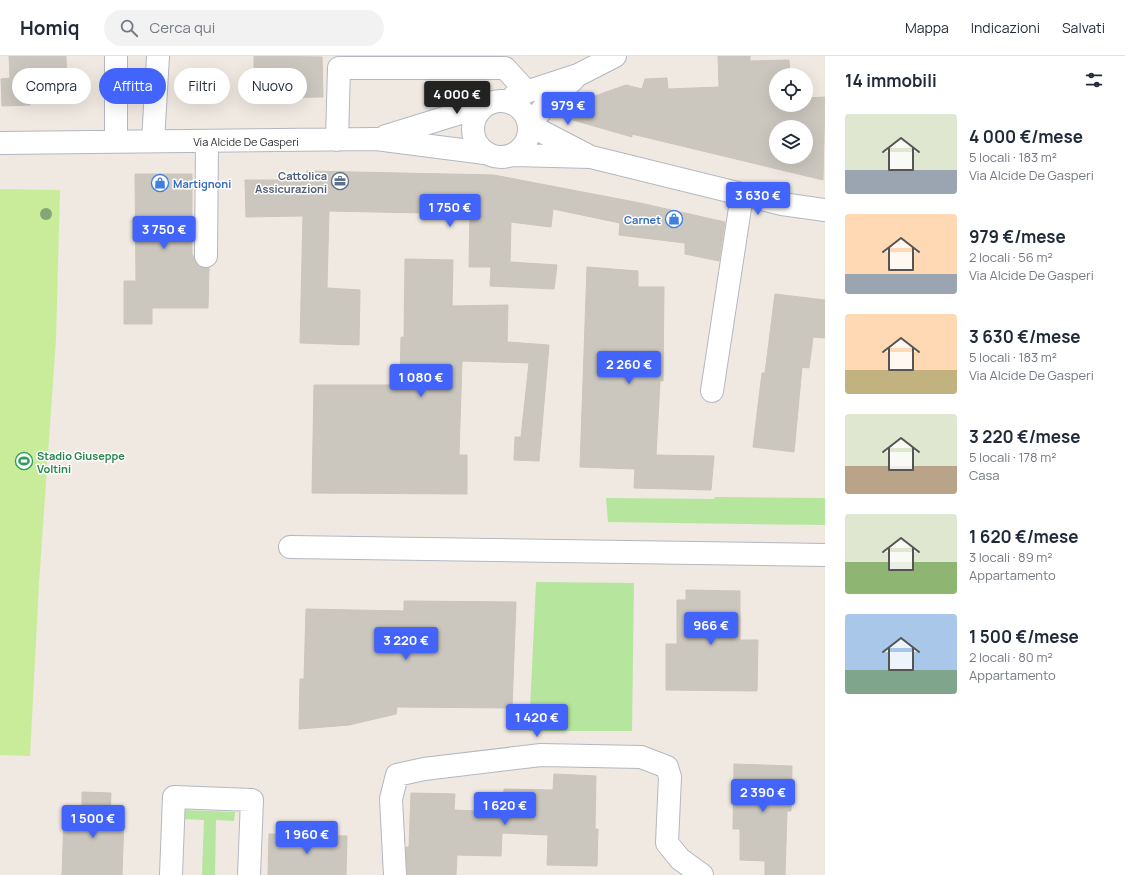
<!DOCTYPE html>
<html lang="it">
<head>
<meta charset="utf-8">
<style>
  :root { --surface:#fff; --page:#f2f2f3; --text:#1f2937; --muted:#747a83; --line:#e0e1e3; --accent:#4264fb }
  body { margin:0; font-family:Manrope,sans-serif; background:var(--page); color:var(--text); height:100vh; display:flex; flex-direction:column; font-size:15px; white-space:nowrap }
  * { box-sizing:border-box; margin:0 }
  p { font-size:13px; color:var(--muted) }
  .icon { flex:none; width:22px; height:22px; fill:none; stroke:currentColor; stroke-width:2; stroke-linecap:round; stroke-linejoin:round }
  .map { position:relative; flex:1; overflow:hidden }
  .drawer { display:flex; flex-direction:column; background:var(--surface); width:300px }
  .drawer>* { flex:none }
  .banner { position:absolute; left:12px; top:12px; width:380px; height:36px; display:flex; gap:8px }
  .controls { position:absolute; left:769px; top:12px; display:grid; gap:8px }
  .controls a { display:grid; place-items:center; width:44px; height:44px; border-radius:50%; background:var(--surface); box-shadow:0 4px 16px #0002; font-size:20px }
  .price { position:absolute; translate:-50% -34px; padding:0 9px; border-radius:4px; background:var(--accent); color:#fff; font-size:13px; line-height:26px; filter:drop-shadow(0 1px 2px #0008) }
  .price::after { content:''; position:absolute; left:50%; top:24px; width:12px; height:9px; margin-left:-6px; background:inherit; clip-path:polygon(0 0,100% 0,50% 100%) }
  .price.active { background:#222; color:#fff }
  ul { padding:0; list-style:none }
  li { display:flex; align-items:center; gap:12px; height:100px; padding:0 20px }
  li span { display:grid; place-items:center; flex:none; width:112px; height:80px; border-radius:4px; color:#555 }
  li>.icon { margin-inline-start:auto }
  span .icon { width:48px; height:48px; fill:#fffc; stroke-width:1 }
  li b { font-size:17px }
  h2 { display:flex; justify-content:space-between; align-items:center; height:48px; padding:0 20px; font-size:17px }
  .pill { padding:0 14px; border-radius:18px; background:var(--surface); box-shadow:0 4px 16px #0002; font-size:14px; line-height:36px }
  .pill.active { background:var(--accent); color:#fff }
  header { display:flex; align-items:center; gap:24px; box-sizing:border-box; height:56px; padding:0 20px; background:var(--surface); border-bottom:1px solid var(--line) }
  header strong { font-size:19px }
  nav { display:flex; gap:22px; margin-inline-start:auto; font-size:14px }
  .search { width:280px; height:36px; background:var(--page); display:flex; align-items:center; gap:10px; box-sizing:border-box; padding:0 14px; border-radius:22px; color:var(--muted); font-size:15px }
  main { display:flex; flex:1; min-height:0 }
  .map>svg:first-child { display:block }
  .green { fill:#b6e59e }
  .pitch { fill:#c9ec9a }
  .building { fill:#cbc7bf; stroke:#cbc5ba; fill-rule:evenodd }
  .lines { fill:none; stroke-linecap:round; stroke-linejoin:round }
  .minor-casing { stroke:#b4b7c1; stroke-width:24 }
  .minor { stroke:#fff; stroke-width:22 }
  .tree { fill:#84a574 }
  .labels { text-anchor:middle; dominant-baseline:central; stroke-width:3; stroke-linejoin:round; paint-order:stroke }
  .street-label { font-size:11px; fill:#2e2e2e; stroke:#fff }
  .service-label { font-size:11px; font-weight:bold; fill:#4e5e75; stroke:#fff; text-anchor:end }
  .shop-label { font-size:11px; font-weight:bold; fill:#366cbe; stroke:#fff; text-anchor:start }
  .leisure-label { font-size:11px; font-weight:bold; fill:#27864d; stroke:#fff; text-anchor:start }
</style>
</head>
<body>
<header>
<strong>Homiq</strong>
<div class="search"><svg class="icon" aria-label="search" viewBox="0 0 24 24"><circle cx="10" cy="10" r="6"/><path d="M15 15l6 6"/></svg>Cerca qui</div>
<nav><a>Mappa</a><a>Indicazioni</a><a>Salvati</a></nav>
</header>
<main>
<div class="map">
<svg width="825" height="819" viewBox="0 0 825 819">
  <rect width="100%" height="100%" fill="#efe9e1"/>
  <!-- green -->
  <path class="green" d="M715,441L825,442V469L608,466L606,442L714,443Z
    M536,526L634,527L632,675H529Z
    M184,754L235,756L234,765L216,764L215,819H202L204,764L184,763Z"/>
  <!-- pitch -->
  <path class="pitch" d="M0,133L60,134L56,283L39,527L30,700L0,699Z"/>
  <!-- building -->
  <path class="building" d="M9,0H66L67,34L30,36V49L2,50L1,23L10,22Z
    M254,0L322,1L323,41L254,42Z
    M718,0H750V5L789,4L790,19H776V49H806V42L825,41L823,124L632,78V81L573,64L578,46L626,29L642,33L645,23L667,22L668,33L719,31ZM776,71H806V101H776Z
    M307,115L494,119L640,147L725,166L719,205L685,198V187L619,179L620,167L553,153L551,171L511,166L510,206L557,209L554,233L490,230L491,211H469L470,158L329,155L327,232L360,234L359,289L300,287L303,160L246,161L245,124H306Z
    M135,118H192V198L199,211L209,212L208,252H152V268H124V225H136Z
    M405,203L453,204L452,250L508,249L507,286L549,289L539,405L514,404L515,381H521L529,307L462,305L459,399H467V438L312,437L314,329H400L401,281H404Z
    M587,211L638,215V231H664L663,325H660L656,399L714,400L711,434L634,432L635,413L580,411Z
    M775,238L825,244V282L813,281L809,312L802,311L794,396L753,391L762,317H765Z
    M686,534L740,535V584H758L757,635L666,634V588H677V544H686Z
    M404,545L516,546L512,652L397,651L396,658L349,669L299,673L300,623H304L306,553L404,555Z
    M734,708L792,710L791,755H787L785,819H765V805L740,804V773H733Z
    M554,718L596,720L595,773H598L597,810L547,809L548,779L502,777L501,800L457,799L456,819H407L406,791H409L411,737L455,738L454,754L503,756L504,733L553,734Z
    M82,736L111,737L110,761H124L122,819H62L64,759L82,760Z
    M269,778L347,780L346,819H268Z"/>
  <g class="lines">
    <!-- minor casing -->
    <g class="minor-casing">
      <path id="minor" d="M514,40L578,19L615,0
        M473 73a28 28 0 1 1 56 0a28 28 0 1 1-56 0Z
        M529,69L546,49L573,24
        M529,69L587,99
        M386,80L483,50
        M337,84L339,12H505L527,36
        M116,85V0
        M153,85L158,0
        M0,87L376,83L485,97
        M513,99L591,101L782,148L825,154
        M206,200L207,85
        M712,335L742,139
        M290,491L825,499
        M171,819L174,741L252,744L249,819
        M395,819L391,743L397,719L424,713L541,699L641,701L667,711L670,721L667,787L680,803L702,819"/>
    </g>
    <!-- minor -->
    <use href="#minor" class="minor"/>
  </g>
  <!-- trees -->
  <circle class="tree" cx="46" cy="158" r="6"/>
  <!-- icons -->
  <defs>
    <g id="office-ring" transform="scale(0.9)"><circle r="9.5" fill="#fff" stroke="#5c6f8a" stroke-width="1.5"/><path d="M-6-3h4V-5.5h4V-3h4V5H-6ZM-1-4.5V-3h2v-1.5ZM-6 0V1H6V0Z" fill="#5c6f8a"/></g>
    <g id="shop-ring" transform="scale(0.9)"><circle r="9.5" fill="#fff" stroke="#3f7fe0" stroke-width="1.5"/><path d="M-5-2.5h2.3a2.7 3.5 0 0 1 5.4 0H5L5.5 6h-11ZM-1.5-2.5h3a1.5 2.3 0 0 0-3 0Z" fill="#3f7fe0"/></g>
    <g id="stadium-ring" transform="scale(0.9)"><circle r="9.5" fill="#fff" stroke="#2e9e5b" stroke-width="1.5"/><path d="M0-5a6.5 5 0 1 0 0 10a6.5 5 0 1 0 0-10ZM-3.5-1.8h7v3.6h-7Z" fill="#2e9e5b"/></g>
  </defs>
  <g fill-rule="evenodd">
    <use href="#office-ring" x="340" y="125"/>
    <use href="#shop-ring" x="160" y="127"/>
    <use href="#shop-ring" x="674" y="163"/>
    <use href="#stadium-ring" x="24" y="405"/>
  </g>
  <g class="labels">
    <!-- street labels -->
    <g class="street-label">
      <text x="246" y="85">Via Alcide De Gasperi</text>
    </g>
    <!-- service labels -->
    <g class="service-label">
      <text x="327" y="119">Cattolica<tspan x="327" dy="13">Assicurazioni</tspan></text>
    </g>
    <!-- shop labels -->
    <g class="shop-label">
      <text x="173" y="127">Martignoni</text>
      <text x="661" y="163" text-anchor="end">Carnet</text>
    </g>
    <!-- leisure labels -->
    <g class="leisure-label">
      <text x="37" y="399">Stadio Giuseppe<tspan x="37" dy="13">Voltini</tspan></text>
    </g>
  </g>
</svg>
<div class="controls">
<a><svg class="icon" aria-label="locate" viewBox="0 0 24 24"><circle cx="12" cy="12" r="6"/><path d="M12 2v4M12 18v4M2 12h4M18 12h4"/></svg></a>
<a><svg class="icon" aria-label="layers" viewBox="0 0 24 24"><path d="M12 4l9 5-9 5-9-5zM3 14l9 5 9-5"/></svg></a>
</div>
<b class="price active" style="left:457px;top:59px">4 000 €</b>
<b class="price" style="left:568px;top:70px">979 €</b>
<b class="price" style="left:758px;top:160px">3 630 €</b>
<b class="price" style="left:450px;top:172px">1 750 €</b>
<b class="price" style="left:164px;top:194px">3 750 €</b>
<b class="price" style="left:629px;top:329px">2 260 €</b>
<b class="price" style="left:421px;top:342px">1 080 €</b>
<b class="price" style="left:711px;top:590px">966 €</b>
<b class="price" style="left:406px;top:605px">3 220 €</b>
<b class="price" style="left:537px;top:682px">1 420 €</b>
<b class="price" style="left:763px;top:757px">2 390 €</b>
<b class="price" style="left:505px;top:770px">1 620 €</b>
<b class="price" style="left:93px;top:783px">1 500 €</b>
<b class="price" style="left:307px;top:799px">1 960 €</b>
<div class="banner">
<a class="pill">Compra</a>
<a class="pill active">Affitta</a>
<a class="pill">Filtri</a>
<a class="pill">Nuovo</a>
</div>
</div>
<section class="drawer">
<h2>14 immobili<svg class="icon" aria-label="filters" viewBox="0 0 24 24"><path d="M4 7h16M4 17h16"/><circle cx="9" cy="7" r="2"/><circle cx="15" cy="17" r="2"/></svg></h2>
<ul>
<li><span style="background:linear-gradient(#dfe7d0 70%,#9aa5b1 0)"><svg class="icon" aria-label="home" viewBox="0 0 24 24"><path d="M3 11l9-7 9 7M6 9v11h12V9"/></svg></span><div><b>4 000 €/mese</b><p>5 locali · 183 m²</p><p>Via Alcide De Gasperi</p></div></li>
<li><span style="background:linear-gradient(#ffd9b3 75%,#9aa5b1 0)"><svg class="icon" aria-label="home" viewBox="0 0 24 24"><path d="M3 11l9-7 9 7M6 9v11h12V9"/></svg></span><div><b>979 €/mese</b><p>2 locali · 56 m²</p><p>Via Alcide De Gasperi</p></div></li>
<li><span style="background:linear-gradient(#ffd9b3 70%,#c2b280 0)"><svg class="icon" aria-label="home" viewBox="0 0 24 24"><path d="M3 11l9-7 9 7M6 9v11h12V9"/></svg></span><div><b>3 630 €/mese</b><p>5 locali · 183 m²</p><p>Via Alcide De Gasperi</p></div></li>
<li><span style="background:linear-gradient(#dfe7d0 65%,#b9a48a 0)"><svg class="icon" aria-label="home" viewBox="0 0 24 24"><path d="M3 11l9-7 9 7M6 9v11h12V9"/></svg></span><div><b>3 220 €/mese</b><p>5 locali · 178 m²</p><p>Casa</p></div></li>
<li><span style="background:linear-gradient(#dfe7d0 60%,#8fb573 0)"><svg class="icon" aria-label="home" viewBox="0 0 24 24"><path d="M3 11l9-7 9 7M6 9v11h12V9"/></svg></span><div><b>1 620 €/mese</b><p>3 locali · 89 m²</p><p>Appartamento</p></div></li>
<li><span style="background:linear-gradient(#a9c7e8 70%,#7fa58c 0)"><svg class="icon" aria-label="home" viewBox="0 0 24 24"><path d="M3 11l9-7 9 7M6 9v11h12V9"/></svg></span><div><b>1 500 €/mese</b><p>2 locali · 80 m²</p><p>Appartamento</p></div></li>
</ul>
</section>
</main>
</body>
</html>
